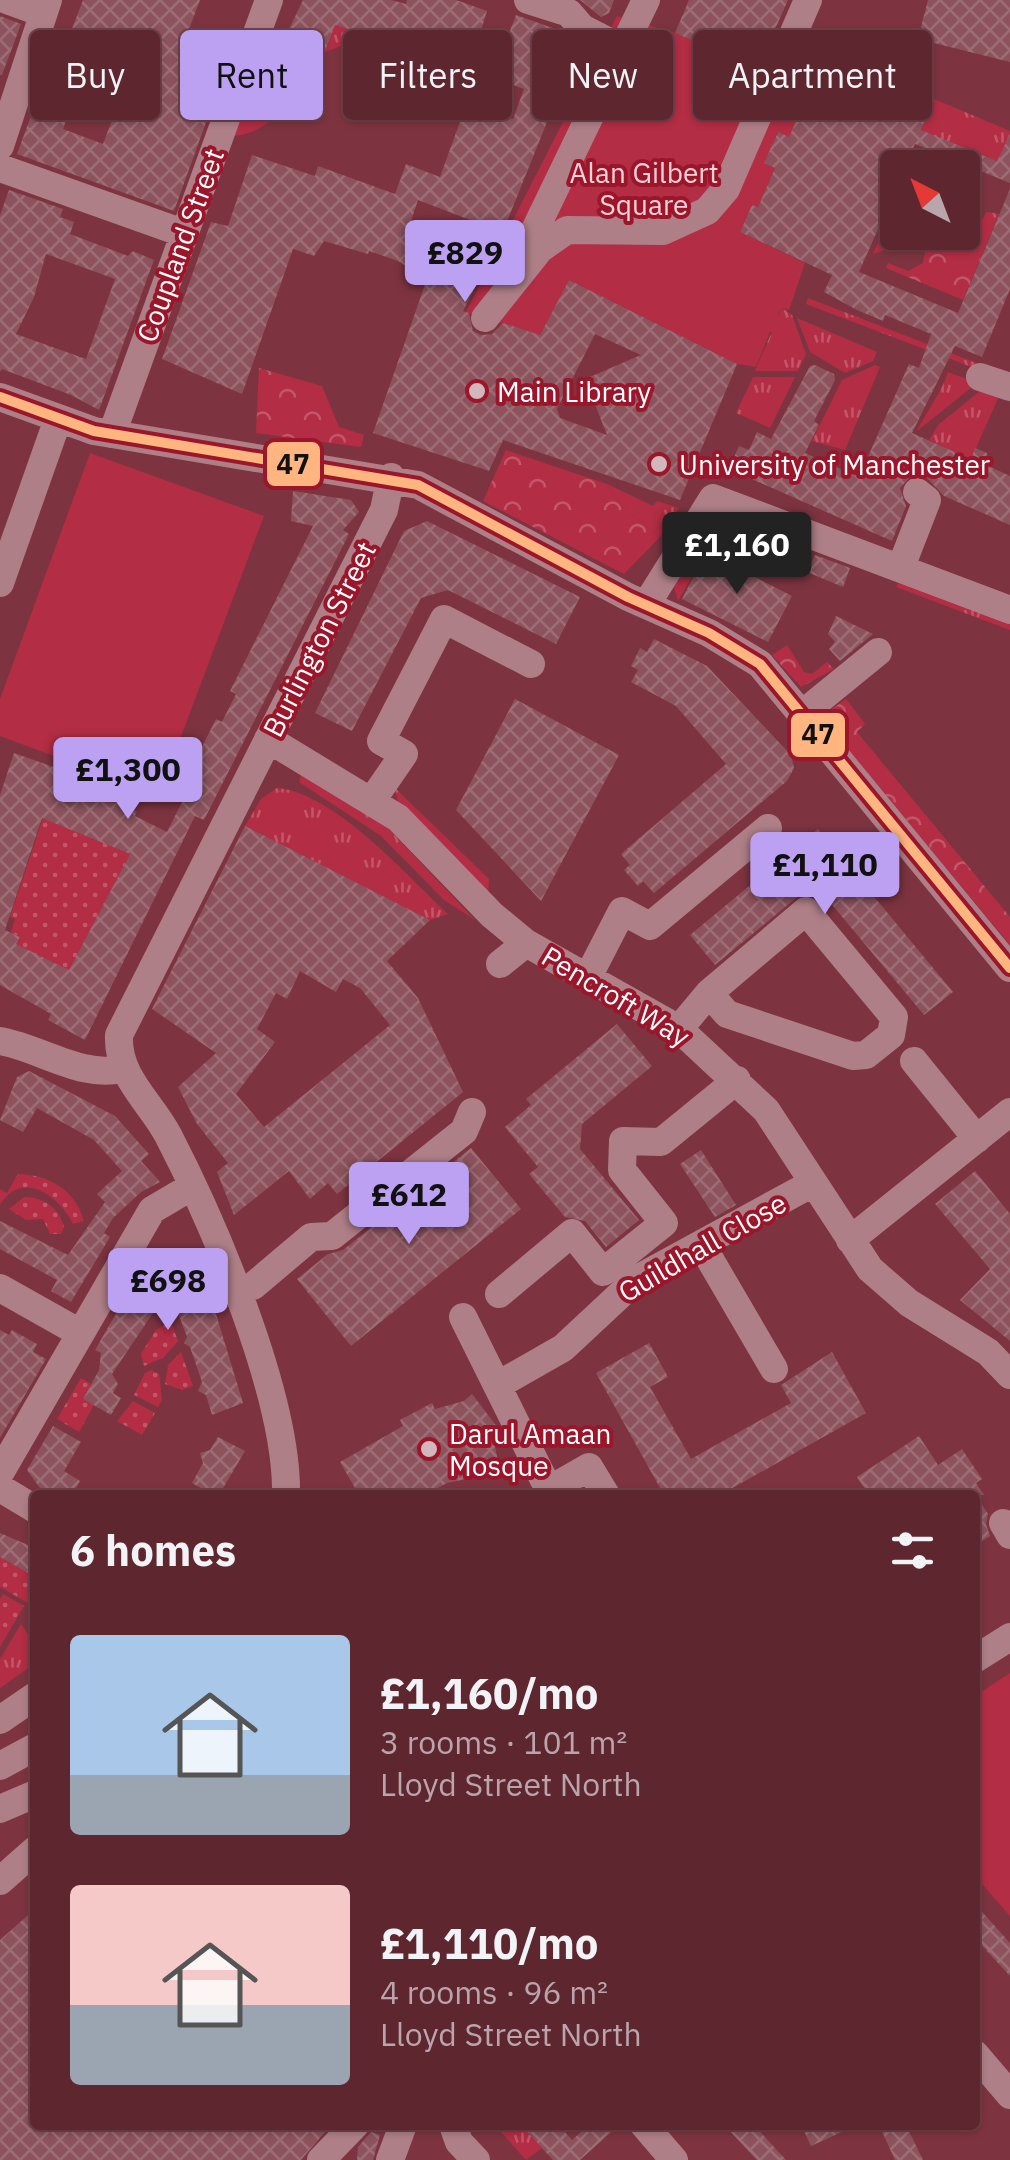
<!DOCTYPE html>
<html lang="en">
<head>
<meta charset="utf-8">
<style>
  :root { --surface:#5e2730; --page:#67333c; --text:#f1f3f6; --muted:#b9a5ab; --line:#73444c; --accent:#bca0f2 }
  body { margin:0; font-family:"IBM Plex Sans",sans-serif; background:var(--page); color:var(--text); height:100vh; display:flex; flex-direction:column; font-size:38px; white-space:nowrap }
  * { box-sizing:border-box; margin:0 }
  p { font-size:32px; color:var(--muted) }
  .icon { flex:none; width:55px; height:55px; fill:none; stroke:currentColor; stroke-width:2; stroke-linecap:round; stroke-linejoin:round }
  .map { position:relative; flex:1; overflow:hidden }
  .details { position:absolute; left:30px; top:1490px; width:950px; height:640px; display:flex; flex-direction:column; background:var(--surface); border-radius:10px; box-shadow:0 2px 8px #0004,0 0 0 2px var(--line) }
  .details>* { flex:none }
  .hud { position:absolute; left:30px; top:30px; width:950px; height:90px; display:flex; gap:20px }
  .needle { width:65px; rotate:318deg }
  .buttons { position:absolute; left:880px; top:150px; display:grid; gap:20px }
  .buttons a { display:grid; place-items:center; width:100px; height:100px; border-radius:10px; background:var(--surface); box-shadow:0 2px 8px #0004,0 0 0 2px var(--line); font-size:50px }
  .price { position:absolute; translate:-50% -85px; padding:0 22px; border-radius:10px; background:var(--accent); color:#111; font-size:32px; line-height:65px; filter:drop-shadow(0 2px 5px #0008) }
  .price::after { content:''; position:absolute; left:50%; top:60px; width:30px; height:22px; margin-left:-15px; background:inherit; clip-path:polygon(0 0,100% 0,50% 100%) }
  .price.on { background:#222; color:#fff }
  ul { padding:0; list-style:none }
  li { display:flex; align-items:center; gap:30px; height:250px; padding:0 40px }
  li span { display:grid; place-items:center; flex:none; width:280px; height:200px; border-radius:10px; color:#555 }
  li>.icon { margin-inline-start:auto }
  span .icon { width:120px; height:120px; fill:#fffc; stroke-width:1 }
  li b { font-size:42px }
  h2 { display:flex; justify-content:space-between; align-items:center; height:120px; padding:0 40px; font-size:42px }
  .tag { padding:0 35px; border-radius:10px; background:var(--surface); box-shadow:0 2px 8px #0004,0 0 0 2px var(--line); font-size:35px; line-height:90px }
  .tag.on { background:var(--accent); color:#111 }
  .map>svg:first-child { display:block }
  .grass { fill:url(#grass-tufts) }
  .forest { fill:url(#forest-crowns) }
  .park { fill:#b32d44 }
  .garden { fill:url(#garden-dots) }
  .building { fill:url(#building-cross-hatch); fill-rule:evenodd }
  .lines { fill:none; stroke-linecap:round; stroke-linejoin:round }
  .minor { stroke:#af7f87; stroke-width:28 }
  .bus-1-casing { stroke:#9b162b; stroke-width:18 }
  .bus-1 { stroke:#ffb580; stroke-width:10 }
  .poi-dot { fill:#d2b8bc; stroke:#9b162b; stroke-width:4 }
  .labels { text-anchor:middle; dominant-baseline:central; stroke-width:8; stroke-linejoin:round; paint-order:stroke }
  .park-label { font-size:28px; fill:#fdd3da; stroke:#9b162b }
  .street-label { font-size:28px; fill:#fff; stroke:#9b162b }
  .poi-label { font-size:28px; fill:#fff; stroke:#9b162b; text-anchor:start }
  .line-badge { stroke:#9b162b; stroke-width:4 }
  .pale-badge-label { font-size:28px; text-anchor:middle; font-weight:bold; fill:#111 }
</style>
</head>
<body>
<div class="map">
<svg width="1010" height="2160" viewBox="0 0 1010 2160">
  <defs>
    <pattern id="grass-tufts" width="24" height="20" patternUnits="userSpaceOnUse" patternTransform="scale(2.5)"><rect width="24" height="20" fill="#b32d44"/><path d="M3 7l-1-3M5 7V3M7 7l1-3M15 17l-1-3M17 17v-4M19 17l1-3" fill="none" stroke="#c25769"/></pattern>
    <pattern id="forest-crowns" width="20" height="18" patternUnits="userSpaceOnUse" patternTransform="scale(2.5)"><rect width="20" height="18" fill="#b32d44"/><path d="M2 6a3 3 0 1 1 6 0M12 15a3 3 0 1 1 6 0" fill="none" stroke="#c25769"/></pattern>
    <pattern id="garden-dots" width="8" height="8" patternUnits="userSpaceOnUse" patternTransform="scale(2.5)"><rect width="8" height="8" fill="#b32d44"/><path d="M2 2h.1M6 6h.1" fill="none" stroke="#c25769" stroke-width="1.8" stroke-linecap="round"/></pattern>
    <pattern id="building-cross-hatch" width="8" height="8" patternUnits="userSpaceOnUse" patternTransform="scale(2.5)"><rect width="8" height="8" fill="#8c535d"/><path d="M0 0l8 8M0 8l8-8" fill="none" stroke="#9d6d75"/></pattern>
  </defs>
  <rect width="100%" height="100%" fill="#7d3440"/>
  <!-- grass -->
  <path class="grass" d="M335,25L399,44L396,52L349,43L325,52Z
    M252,68L308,90C287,106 256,141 228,135Z
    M934,99L1010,131V166L921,131Z
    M897,199L898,232L939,233L873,254Z
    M808,298L984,366L982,371L806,304Z
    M782,308L792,315L806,354L798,371H755Z
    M797,318L877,352L873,361L845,373L810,352Z
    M875,365L880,367L845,450L812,441L842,380Z
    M948,372L977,383L917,431C927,410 942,392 948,372Z
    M753,377H795L770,428L736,413Z
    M984,388L1000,394L971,459L929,440L939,424Z
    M607,484L653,506L657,501L679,508L660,537L623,508Z
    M900,581L1010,620V630L896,587Z
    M302,770L383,823L475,920L444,900L381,836L299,782Z
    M394,787L489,879L488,895L399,805Z
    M277,788C335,793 407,876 448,914L430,920L245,826L261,799Z
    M21,1624L35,1645V1663L0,1688V1659Z
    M495,2125H521L542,2148L526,2160Z"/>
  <!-- forest -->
  <path class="forest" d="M986,212L999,214L963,300L886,268L888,263L908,271L923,263L926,247L962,245L977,231Z
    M259,368L322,386L339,427L364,435L361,447L256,433Z
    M506,450L607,484L623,508L660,537L624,574L483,501Z
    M721,529L739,533L737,542L726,540L715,557L705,553L678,601L674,587L705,536Z
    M787,645L804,672L812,674L827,662L834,669L801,687L772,655Z
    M846,699L865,724L857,732L1010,917V945L830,728L832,709Z"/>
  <!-- park -->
  <path class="park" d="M617,16L675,33L802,86L798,96L806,99L789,137L777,133L765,163L775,168L758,207L752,205L740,232L805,263L789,310L782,308L778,315L786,323L782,333L770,332L756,367L737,364L569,280L540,335L466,312Z
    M90,453L264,516L159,795L0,736V699Z
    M1010,1673V1916L975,1876V1696Z"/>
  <!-- garden -->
  <path class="garden" d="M43,818L130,854L69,970L16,944L20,937L11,932L15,919L10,917Z
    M18,1174C50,1175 75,1190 84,1221L73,1224C59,1195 21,1169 0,1205V1189L7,1193Z
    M24,1197C43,1197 59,1207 64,1227L61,1234H50L43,1219L26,1220L9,1209Z
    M171,1322L178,1341L163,1358L144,1366L141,1354L156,1330Z
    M181,1352L193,1386L182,1390L165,1384L168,1365Z
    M151,1370L159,1374L162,1400L158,1407L134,1395L145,1373Z
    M81,1378L91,1384L83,1399L94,1405L79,1432L57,1419Z
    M133,1401L155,1413L142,1435L117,1421Z
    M0,1557L35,1577V1607L0,1587Z
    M3,1594L24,1606L0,1647V1599Z"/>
  <!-- building -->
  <path class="building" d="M83,0H200L185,40L230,56L174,211L17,154L45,78L77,90L63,129L103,144L131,71L65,47Z
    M303,0H391L406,4L407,0H456L487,11L469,69L431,55L428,64L396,52L399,44L335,25L312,86L270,69Z
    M580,0H614L609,13L601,17Z
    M689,0H788L758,68L675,33Z
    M928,0H1010V62L918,39Z
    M516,15L561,31L578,45L500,239L463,311L469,313L473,331L481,335L492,334L503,323L540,335L569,280L737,364L680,500L503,440L489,471L373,433L427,279L398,261L369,251L368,254L324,241L314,256L293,249L242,394L162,359L211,222L228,226L252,155L315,176L318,166L395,194L406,164L440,177L466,105L513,119L524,89L492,77ZM418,200L473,221L454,259L407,233ZM595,334L641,355L585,379L607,435L560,418L557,409Z
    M0,16L21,24L2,75H0Z
    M842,40L911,69L904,86L934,99L921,130L997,161L1010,134V183L915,144L904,168H898V184L859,272L958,313L1010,189V289L982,357L955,346L912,433L971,459L975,448L987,453L988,466L1010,476V525L944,496L927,478L912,475L900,488L906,506L892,541L729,469L739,446L749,450L757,432L771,439L810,366L815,365L834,374L835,380L814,421L819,425L805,453L859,477L909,364L919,368L931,334L885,315L883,321L857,310L824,292L832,275L740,232L752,205L758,207L775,168L764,163L778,132L789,137L806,99L798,96L806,76L824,83Z
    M9,190L63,209L60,217L74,222L70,234L128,256L133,251L154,260L99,410L71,395L2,369L0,372V215ZM46,254L115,279L86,359L16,334L34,297Z
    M293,491L351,500L359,512L343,530L349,534L204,820L195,816L85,1040L48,1020L51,1014L0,985V795L14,753L62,770L59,778L137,811L135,816L167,832L189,788L183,785L216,719L222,722L236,694L230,691L313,526L291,521ZM42,818L130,854L69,970L16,944L20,937L5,930Z
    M427,521L580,597L556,644L448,590L421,598L352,731L315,713L404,531Z
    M706,552L792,596L768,642L682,599Z
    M815,555L850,568L843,587L807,572Z
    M836,616L873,634L840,661L829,649L835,642L828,634Z
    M654,639L707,666L791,755L794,768L787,781L654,893L643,881L638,886L624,870L630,865L621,854L726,764L676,706L631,682L638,670L631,666L640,648L647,652Z
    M515,699L619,755L541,901L456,810Z
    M245,826L430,920L387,961L418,998L463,1092L337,1194L328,1183L310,1199L289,1171L234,1215L217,1172L228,1163L197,1124L178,1087L216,1053L152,1009ZM300,971L336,992L343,979L360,988L390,1025L264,1127L236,1094L275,1042L257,1029L276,993L287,999Z
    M818,829L953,992L924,1015L814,883L715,965L690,935Z
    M617,1024L652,1066L582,1124L580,1149L639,1220L606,1247L585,1221L565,1217L529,1174L538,1167L505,1127L531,1105L526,1099Z
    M29,1071L115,1116L149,1154L141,1161L160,1182L141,1192L113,1218L104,1233L110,1237L71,1302L51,1291L57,1280L0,1249V1221L68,1255L105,1202L97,1194L122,1171L94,1140L37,1108L23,1132L0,1120L17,1077Z
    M471,1148L521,1209L351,1346L297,1279L328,1254L343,1250Z
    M701,1150L736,1205L715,1217L680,1164Z
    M975,1171L1010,1214V1341L960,1300L990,1269L935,1204Z
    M168,1250L193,1263L189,1268L201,1283L206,1281L243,1403L212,1415L206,1395L198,1391L202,1382L190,1347L184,1343L187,1337L169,1289L112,1374L118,1384L113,1393L121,1398L111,1415L83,1399L99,1370L101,1353L95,1350L150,1255L162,1261Z
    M0,1330L9,1335L12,1330L37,1344L33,1352L46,1359L0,1438Z
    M649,1343L668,1377L650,1387L691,1459L791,1403L781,1385L832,1352L866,1413L720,1495H664L596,1373Z
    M472,1394L501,1432L494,1441L498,1461L481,1476L447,1483L425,1495H359L340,1462L403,1426L400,1420L432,1403L435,1409L464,1401Z
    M53,1426L81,1442L64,1471L80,1481L72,1495H45L27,1470Z
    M919,1436L938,1465L962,1449L982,1479L976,1483L984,1495H976L988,1514L986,1524L990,1536L975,1546V1495H869L857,1477Z
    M218,1437L245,1451L219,1495H213L192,1483L203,1463L200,1453L210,1450Z
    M0,1533L35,1548V1577L0,1557Z
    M975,1904L1010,1943V1976L975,1938Z
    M35,1909V2125H331L301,2160H0V1940Z
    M521,2125H559L572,2140L589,2125H619L580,2160H553Z
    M724,2125H754L786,2160H757Z
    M801,2125H857L811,2146Z
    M879,2125H906L923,2160H895Z
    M371,2132L380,2135L373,2160H357L358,2147Z"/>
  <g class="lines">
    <!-- minor -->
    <path class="minor" d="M7,0L43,13
      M528,0L569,13L582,28L621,48
      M0,146L48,0
      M0,168L183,233
      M531,238L646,0
      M485,318L540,249L567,230L663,231L707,211L726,189L808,0
      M980,377L1010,387
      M0,397L94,431L418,485L628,597L709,633L760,664L1010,968
      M112,434L269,0
      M901,567L927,500L917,492
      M0,583L58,419
      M646,605L713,498L1010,610
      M802,714L878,652
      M268,739L398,818L492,915L526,943L679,1029L766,1110L870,1269L909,1303L988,1352L1010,1375
      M373,799L404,754L381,741L444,619L531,664
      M500,964L526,943
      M589,975L622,911L650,926L768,828
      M679,1029L709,993L806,911L894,1017L891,1035L866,1055L853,1056L727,1014L709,993
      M0,1041C41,1048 83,1080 124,1068
      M914,1061L977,1139
      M850,1240L1010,1112
      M701,1244L774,1369
      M253,1286L311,1237L332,1236L464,1131L472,1112
      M0,1288L80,1333
      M499,1294L572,1233L603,1272L664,1223L622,1170L623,1141L661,1142L737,1080
      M463,1317L549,1490L589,1467L606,1495
      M498,1385L563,1348L637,1279L813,1183
      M0,1473L152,1210L191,1187
      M0,1488L35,1509
      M286,1495C288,1396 214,1224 168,1135C150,1101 117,1077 119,1035L384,510L391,477
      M1003,1523L1010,1535
      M975,1659L1010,1637
      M0,1720L35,1696
      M0,1766L35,1747
      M0,1809L35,1794
      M0,1881L35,1850
      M975,2054L1010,2095
      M453,2125L459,2142L476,2160
      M644,2125L674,2160
      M321,2160L355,2125
      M390,2160L403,2125"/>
    <!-- bus-1 casing -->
    <g class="bus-1-casing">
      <path id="bus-1" d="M0,397L94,431L418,485L628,597L709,633L760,664L1010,968"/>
    </g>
    <!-- bus-1 -->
    <use href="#bus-1" class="bus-1"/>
  </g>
  <!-- markers -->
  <g class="poi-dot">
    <circle cx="477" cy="391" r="10"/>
    <circle cx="659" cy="464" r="10"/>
    <circle cx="429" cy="1449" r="10"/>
  </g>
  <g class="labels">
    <!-- park labels -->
    <g class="park-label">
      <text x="644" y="172">Alan Gilbert<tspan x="644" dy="32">Square</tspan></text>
    </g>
    <!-- street labels -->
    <g class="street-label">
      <text transform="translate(180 245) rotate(-70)">Coupland Street</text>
      <text transform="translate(319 639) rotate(-63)">Burlington Street</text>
      <text transform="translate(616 996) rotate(31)">Pencroft Way</text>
      <text transform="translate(702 1247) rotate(-30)">Guildhall Close</text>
    </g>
    <!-- poi labels -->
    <g class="poi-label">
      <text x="497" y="391">Main Library</text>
      <text x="679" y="464">University of Manchester</text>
      <text x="449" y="1433">Darul Amaan<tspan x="449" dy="32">Mosque</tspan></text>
    </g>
  </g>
  <g class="line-badge">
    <rect x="265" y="440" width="57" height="48" rx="10" fill="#ffb580"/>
    <rect x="789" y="711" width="58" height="48" rx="10" fill="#ffb580"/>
  </g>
  <g class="pale-badge-label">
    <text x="293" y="474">47</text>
    <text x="818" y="744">47</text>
  </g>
</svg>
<div class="buttons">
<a><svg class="needle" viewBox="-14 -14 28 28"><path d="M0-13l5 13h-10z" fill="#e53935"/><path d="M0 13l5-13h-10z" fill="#b9a5ab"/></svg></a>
</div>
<b class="price" style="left:465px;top:305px">£829</b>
<b class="price on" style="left:737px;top:597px">£1,160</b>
<b class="price" style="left:128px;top:822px">£1,300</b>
<b class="price" style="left:825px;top:917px">£1,110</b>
<b class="price" style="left:409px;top:1247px">£612</b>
<b class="price" style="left:168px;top:1333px">£698</b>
<div class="hud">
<a class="tag">Buy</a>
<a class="tag on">Rent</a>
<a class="tag">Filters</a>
<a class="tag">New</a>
<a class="tag">Apartment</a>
</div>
<section class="details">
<h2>6 homes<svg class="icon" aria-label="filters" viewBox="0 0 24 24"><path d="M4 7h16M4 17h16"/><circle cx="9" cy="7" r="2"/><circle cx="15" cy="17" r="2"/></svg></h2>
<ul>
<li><span style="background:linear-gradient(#a9c7e8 70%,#9aa5b1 0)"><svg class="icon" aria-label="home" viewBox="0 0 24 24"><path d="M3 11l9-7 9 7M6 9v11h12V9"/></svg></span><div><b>£1,160/mo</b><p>3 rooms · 101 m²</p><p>Lloyd Street North</p></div></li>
<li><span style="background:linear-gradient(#f6c9c9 60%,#9aa5b1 0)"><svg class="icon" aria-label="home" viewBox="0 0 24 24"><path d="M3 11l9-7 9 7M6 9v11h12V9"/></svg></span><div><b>£1,110/mo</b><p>4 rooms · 96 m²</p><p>Lloyd Street North</p></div></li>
</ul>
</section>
</div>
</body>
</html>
